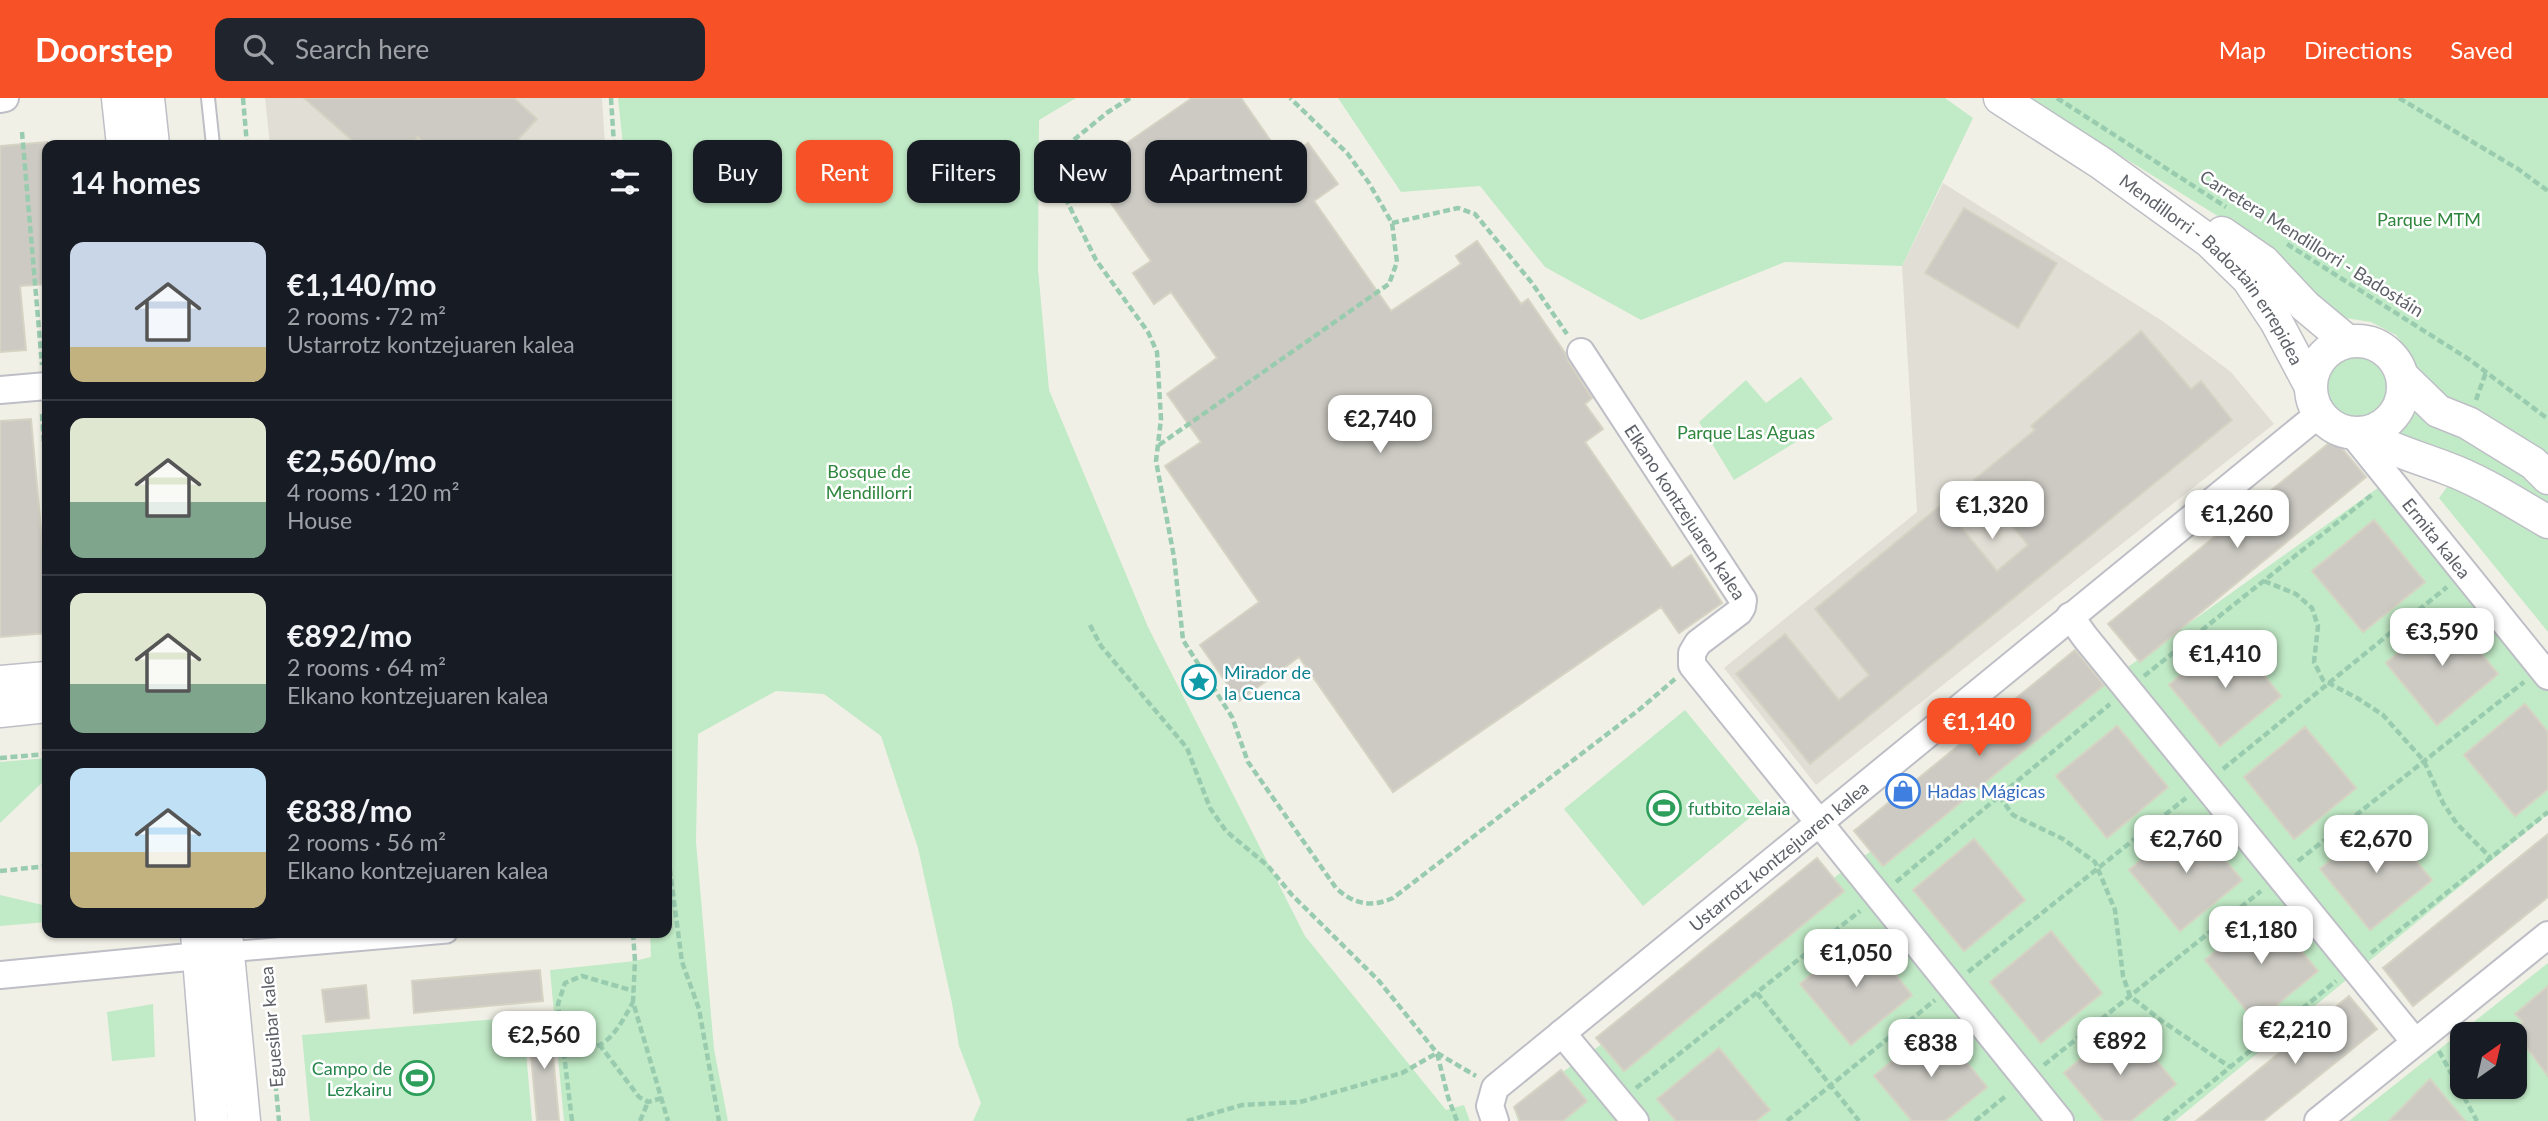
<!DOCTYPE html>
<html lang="en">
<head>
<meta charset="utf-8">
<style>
  :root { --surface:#171b24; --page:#20242c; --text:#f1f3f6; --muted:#9ea1a6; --line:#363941; --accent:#f65127 }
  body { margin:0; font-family:Lato,sans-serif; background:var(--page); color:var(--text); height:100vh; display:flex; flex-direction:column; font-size:26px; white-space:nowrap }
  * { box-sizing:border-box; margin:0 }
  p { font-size:23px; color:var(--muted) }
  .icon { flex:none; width:38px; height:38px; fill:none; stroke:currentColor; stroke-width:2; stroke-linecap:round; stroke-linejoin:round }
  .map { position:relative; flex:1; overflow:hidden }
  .side { position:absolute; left:42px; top:42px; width:630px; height:798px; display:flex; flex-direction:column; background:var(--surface); border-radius:14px; box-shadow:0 2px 5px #0004 }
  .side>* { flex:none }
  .top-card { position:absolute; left:693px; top:42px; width:665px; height:63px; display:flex; gap:14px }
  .needle { width:46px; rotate:34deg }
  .controls { position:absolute; left:2450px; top:924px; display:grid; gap:14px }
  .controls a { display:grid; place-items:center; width:77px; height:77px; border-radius:14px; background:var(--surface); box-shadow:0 2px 5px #0004; font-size:35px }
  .price { position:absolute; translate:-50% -60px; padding:0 16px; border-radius:14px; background:#fff; color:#222; font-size:23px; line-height:46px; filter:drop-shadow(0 2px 4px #0008) }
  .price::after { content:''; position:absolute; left:50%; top:42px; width:21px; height:16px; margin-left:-10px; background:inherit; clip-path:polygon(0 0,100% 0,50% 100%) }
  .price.active { background:var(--accent); color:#fff }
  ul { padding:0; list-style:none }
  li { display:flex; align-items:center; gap:21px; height:175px; padding:0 28px }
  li+li { border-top:2px solid var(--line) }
  li span { display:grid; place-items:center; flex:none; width:196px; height:140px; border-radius:14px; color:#555 }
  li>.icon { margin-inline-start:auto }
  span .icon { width:84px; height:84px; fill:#fffc; stroke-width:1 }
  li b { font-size:30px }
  h2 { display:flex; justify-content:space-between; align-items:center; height:84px; padding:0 28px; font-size:30px }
  .tag { padding:0 24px; border-radius:14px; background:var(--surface); box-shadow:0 2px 5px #0004; font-size:24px; line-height:63px }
  .tag.active { background:var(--accent); color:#fff }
  header { display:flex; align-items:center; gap:42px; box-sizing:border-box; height:98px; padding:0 35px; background:var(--accent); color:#fff }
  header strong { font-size:33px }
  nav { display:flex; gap:38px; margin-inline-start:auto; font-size:24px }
  .search { width:490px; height:63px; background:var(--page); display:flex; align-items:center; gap:18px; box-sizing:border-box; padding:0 24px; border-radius:14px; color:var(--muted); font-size:26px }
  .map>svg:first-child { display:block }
  .education { fill:#e1dfd5 }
  .green { fill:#c1eac6; fill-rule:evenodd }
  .building { fill:#cccac3; stroke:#d6d3c4; stroke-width:2 }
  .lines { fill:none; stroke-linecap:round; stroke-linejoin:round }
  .service-casing { stroke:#bebfc6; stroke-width:16 }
  .pedestrian-casing { stroke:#bebfc6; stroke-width:23 }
  .minor-casing { stroke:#bebfc6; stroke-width:30 }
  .tertiary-casing { stroke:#bebfc6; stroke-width:35 }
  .path { stroke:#99ccaf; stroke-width:4.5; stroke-dasharray:7 3.5; stroke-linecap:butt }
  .service { stroke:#fff; stroke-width:12 }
  .pedestrian { stroke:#fff; stroke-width:19 }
  .minor { stroke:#fff; stroke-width:26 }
  .tertiary { stroke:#fff; stroke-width:32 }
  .labels { text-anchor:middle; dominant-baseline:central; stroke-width:5; stroke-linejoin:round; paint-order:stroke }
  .park-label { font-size:18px; fill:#2f863d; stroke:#fff }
  .street-label { font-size:18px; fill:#5e6168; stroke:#fff }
  .culture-label { font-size:18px; fill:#0d838f; stroke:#fff; text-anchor:start }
  .shop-label { font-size:18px; fill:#366cbe; stroke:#fff; text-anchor:start }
  .leisure-label { font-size:18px; fill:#27864d; stroke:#fff; text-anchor:start }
</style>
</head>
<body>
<header>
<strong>Doorstep</strong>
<div class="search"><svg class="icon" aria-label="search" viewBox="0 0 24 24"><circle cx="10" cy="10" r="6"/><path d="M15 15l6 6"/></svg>Search here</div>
<nav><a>Map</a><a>Directions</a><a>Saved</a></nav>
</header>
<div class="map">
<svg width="2548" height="1023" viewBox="0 0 2548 1023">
  <rect width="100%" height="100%" fill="#f1f0e6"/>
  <!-- education -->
  <path class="education" d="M265,0H602L605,47H270Z
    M1943,85L2161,222L2231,274L2274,326L1816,687L1724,570L1917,414L1902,168Z"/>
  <!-- green -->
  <path class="green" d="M618,0H1076L1039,22L1038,171L1049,292L1148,529L1305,838L1446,1012L1464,1007L1470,1023H973L981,1005L959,948L952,905L918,750L881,638L824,596L776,593L698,636L696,744L714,951L728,1023H564L550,872L635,863L651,859L650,835H667V47H623Z
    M1338,0H1945L1973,20L1902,168L1785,164L1641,222L1545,169L1480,88L1401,94Z
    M2028,0H2548V369L2421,284L2411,256L2396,237L2371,224L2339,219L2261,145Z
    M2324 289a34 34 0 1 1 68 0a34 34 0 1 1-68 0Z
    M1801,279L1833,321L1734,382L1699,324L1746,282L1766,305Z
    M2414,300L2548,388V414L2385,339L2410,312Z
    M2453,381L2548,434V534L2439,400Z
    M2389,382L2548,578V716L2175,1023H1518L1514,1009Z
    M1685,612L1764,708L1643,808L1564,711Z
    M47,660V680L0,725V664Z
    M0,797L47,808V824L0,828Z
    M2548,865V1023H2349ZM2462,936H2515V989H2462Z
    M153,906L155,959L112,963L107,914Z
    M523,919L532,1023H310L302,937Z"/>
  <!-- building -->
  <path class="building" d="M304,0H514L537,21L513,47H427L418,39L411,47H357Z
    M1192,0H1241L1284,62L1308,45L1338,86L1314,103L1391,213L1461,166L1456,158L1477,143L1521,206L1528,201L1565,255L1568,263L1592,300L1585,306L1603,331L1585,344L1672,470L1691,457L1722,505L1679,535L1661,509L1393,694L1299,559L1239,603L1200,547L1259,504L1165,368L1201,344L1167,296L1217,260L1171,194L1154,206L1133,175L1151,163L1088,72Z
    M47,44V186L20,188L26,252L0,254V48Z
    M1964,110L2057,165L2018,230L1925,175Z
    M2141,233L2191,291L2201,283L2232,322L1810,666L1736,576L1785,536L1839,602L1869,577L1815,511L1942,406L1997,473L2028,447L1974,382L2035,332L2031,328Z
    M31,321L47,499V535L0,539V323Z
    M2334,341L2366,379L2140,564L2108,526Z
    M2374,422L2425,484L2363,534L2312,473Z
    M2448,514L2498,576L2437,627L2386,565Z
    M2230,536L2281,598L2220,648L2169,587Z
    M2075,552L2104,587L1883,768L1854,733Z
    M2525,606L2548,634V691L2515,718L2464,657Z
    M2117,628L2168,689L2107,740L2056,678Z
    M2305,629L2356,690L2294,741L2244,679Z
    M2191,721L2242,782L2180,833L2129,772Z
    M2381,721L2432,782L2370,832L2320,771Z
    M2548,736V799L2413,908L2383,870Z
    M1974,741L2025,802L1964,853L1913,792Z
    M1817,760L1844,793L1624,973L1596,940Z
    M2267,812L2318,873L2256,924L2205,862Z
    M2051,833L2102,895L2041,945L1990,884Z
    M1862,835L1912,897L1851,947L1800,886Z
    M540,872L543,903L414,915L412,883Z
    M366,887L369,920L326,924L322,892Z
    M2548,888V978L2513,931L2523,924L2515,916Z
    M2349,898L2377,931L2263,1023H2196Z
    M550,923L559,1023H537L528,925Z
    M2125,924L2176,986L2131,1023H2104L2064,975Z
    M1936,927L1987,989L1945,1023H1912L1874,978Z
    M1719,950L1770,1012L1756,1023H1676L1657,1001Z
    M1561,972L1587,1003L1563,1023H1520L1514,1009Z
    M2430,981L2465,1023H2389Z"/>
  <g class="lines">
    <!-- service casing -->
    <g class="service-casing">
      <path id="service" d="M208,0L213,47"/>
    </g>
    <!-- pedestrian casing -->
    <g class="pedestrian-casing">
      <path id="pedestrian" d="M228,854L447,835"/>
    </g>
    <!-- minor casing -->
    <g class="minor-casing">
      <g id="minor">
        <path d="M0,1L5,0"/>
        <path id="s1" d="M1581,254L1743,502L1742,509L1739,514L1698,545L1692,555V567L2060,1023"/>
        <path d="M0,292L47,288"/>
        <path id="s2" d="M2352,335L2548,578"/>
        <path d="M2070,518L2085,539L2415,944"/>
        <path d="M0,877L199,858"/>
        <path d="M1562,935L1635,1023"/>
        <path id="s3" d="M1495,1023L1490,1008L1495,990L2319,316"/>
        <path d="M2318,1023L2548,837"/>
      </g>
    </g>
    <!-- tertiary casing -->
    <g class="tertiary-casing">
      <g id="tertiary">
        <path d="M118,0L123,47"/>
        <path d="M148,0L153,47"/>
        <path id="s4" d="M2000,0L2101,65L2209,143L2248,181L2276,223L2310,287"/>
        <path d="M2222,135L2264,164L2305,208L2347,243"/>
        <circle cx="2357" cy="289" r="46"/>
        <path d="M2403,279L2438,313L2468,325L2533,365L2548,380"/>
        <path d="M2360,335C2388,351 2417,359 2446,370C2482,383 2515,405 2548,424"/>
        <path d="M0,584L47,580"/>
        <path d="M0,613L47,608"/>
        <path d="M197,835L212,1023"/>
        <path d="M226,835L244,1023"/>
      </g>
    </g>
    <!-- path -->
    <path class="path" d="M243,0L247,47
      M611,0L614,47
      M1130,0L1108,14L1065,49L1056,63L1059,87L1096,162L1148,234L1157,254L1161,321L1156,363L1174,459L1183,542L1232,619L1248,664L1336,790C1353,806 1371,810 1393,800L1640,611L1675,581
      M2057,0L2226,109
      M2399,0L2518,71L2548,93
      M22,34L42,267
      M1392,125L1458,110L1475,116L1532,185L1567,236
      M2287,146L2470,262L2548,321
      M2476,302L2486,274
      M42,316L47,394
      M1159,347L1389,186L1397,164L1392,125L1369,85L1347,55L1290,0
      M2264,483L2296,496L2312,510L2318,528L2314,564L2323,582L2357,600L2383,617L2424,663L2443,705L2457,726L2491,760
      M1090,527L1101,548L1187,650L1210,710L1226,733L1268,768L1292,797L1379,883L1437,955L1476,978
      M2144,578L2373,396
      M0,660L47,656
      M2223,671L2447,489
      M1999,698L2013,717L2063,741L2095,764L2115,812L2123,878L2130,898L2162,923L2230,969
      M667,750L682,864L699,911L719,1023
      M2298,763L2524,584
      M0,773L47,768
      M1896,784L2110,606
      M633,835L635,863L633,904L668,1023
      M2371,855L2548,714
      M265,871L279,1023
      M1968,874L2186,700
      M1757,895L1859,1023
      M563,929C567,934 573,942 579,946C605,960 623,922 633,904
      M599,946L639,999L648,1004L662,1000
      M2439,953L2477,1023
      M2044,967L2261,793
      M1636,990L1860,813
      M572,1023L558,906L565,885L582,878L634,893
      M640,1023L648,1004
      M1187,1023L1242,1007L1300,1004L1402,975L1437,955L1448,999L1457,1023
      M1787,1023L1935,902
      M1975,1023L2007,997
      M2164,1023L2336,883"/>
    <!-- service -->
    <use href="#service" class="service"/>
    <!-- pedestrian -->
    <use href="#pedestrian" class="pedestrian"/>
    <!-- minor -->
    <use href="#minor" class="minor"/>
    <!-- tertiary -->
    <use href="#tertiary" class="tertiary"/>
  </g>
  <!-- icons -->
  <defs>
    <g id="sight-ring" transform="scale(1.75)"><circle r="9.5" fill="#fff" stroke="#0f9aa8" stroke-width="1.5"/><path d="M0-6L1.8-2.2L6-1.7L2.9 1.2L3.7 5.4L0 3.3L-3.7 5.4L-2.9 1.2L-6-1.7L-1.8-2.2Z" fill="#0f9aa8"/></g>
    <g id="shop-ring" transform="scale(1.75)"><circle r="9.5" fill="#fff" stroke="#3f7fe0" stroke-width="1.5"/><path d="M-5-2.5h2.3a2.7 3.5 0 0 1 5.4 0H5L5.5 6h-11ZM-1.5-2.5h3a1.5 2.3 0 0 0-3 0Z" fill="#3f7fe0"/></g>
    <g id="stadium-ring" transform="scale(1.75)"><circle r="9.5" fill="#fff" stroke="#2e9e5b" stroke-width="1.5"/><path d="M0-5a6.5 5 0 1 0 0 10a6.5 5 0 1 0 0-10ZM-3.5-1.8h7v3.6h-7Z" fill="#2e9e5b"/></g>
  </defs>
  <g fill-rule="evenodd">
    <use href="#sight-ring" x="1199" y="584"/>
    <use href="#shop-ring" x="1903" y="693"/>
    <use href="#stadium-ring" x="1664" y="710"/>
    <use href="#stadium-ring" x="417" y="980"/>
  </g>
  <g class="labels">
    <!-- park labels -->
    <g class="park-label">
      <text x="2429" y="121">Parque MTM</text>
      <text x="1746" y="334">Parque Las Aguas</text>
      <text x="869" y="373">Bosque de<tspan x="869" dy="21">Mendillorri</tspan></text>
    </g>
    <!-- street labels -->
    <g class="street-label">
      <text transform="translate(2312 145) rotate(32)">Carretera Mendillorri - Badostáin</text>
      <text stroke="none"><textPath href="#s4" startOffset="276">Mendillorri - Badoztain errepidea</textPath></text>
      <text stroke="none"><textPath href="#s1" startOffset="191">Elkano kontzejuaren kalea</textPath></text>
      <text stroke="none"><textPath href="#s2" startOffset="135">Ermita kalea</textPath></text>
      <text stroke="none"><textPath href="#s3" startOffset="401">Ustarrotz kontzejuaren kalea</textPath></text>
      <text transform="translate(271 929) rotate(-95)">Eguesibar kalea</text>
    </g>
    <!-- culture labels -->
    <g class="culture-label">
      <text x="1224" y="574">Mirador de<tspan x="1224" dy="21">la Cuenca</tspan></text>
    </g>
    <!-- shop labels -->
    <g class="shop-label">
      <text x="1927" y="693">Hadas Mágicas</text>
    </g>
    <!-- leisure labels -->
    <g class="leisure-label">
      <text x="1688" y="710">futbito zelaia</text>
      <text x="392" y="970" text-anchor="end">Campo de<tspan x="392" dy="21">Lezkairu</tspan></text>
    </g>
  </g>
</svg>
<div class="controls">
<a><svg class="needle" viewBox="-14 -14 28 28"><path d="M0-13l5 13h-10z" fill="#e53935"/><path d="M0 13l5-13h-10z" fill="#9ea1a6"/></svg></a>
</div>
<b class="price" style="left:1380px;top:357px">€2,740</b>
<b class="price" style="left:1992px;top:443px">€1,320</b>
<b class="price" style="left:2237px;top:452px">€1,260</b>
<b class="price" style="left:2442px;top:570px">€3,590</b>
<b class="price" style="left:2225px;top:592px">€1,410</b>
<b class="price active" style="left:1979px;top:660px">€1,140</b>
<b class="price" style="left:2186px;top:777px">€2,760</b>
<b class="price" style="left:2376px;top:777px">€2,670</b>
<b class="price" style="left:2261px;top:868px">€1,180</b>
<b class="price" style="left:1856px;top:891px">€1,050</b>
<b class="price" style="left:2295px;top:968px">€2,210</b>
<b class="price" style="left:544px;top:973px">€2,560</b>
<b class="price" style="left:2120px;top:979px">€892</b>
<b class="price" style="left:1931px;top:981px">€838</b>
<div class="top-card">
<a class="tag">Buy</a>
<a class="tag active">Rent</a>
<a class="tag">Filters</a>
<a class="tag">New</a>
<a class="tag">Apartment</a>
</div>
<section class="side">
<h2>14 homes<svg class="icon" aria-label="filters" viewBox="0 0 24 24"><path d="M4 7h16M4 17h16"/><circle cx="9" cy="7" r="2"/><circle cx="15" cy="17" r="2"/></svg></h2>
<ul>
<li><span style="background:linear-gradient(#c9d6e8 75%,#c2b280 0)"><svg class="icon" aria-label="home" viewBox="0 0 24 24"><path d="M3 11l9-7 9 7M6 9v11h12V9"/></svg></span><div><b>€1,140/mo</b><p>2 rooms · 72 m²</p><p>Ustarrotz kontzejuaren kalea</p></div></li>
<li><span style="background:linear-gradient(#dfe7d0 60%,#7fa58c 0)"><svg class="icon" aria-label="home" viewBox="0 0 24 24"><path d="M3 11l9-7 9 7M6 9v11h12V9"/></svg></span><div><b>€2,560/mo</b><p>4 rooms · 120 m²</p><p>House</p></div></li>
<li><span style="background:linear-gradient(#dfe7d0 65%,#7fa58c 0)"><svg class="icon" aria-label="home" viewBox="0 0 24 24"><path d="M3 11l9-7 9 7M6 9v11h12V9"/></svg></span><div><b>€892/mo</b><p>2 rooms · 64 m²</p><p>Elkano kontzejuaren kalea</p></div></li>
<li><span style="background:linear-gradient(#bfe0f5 60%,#c2b280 0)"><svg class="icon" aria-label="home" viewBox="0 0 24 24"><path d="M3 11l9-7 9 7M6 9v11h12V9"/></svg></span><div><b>€838/mo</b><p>2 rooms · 56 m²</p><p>Elkano kontzejuaren kalea</p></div></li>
</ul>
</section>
</div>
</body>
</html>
